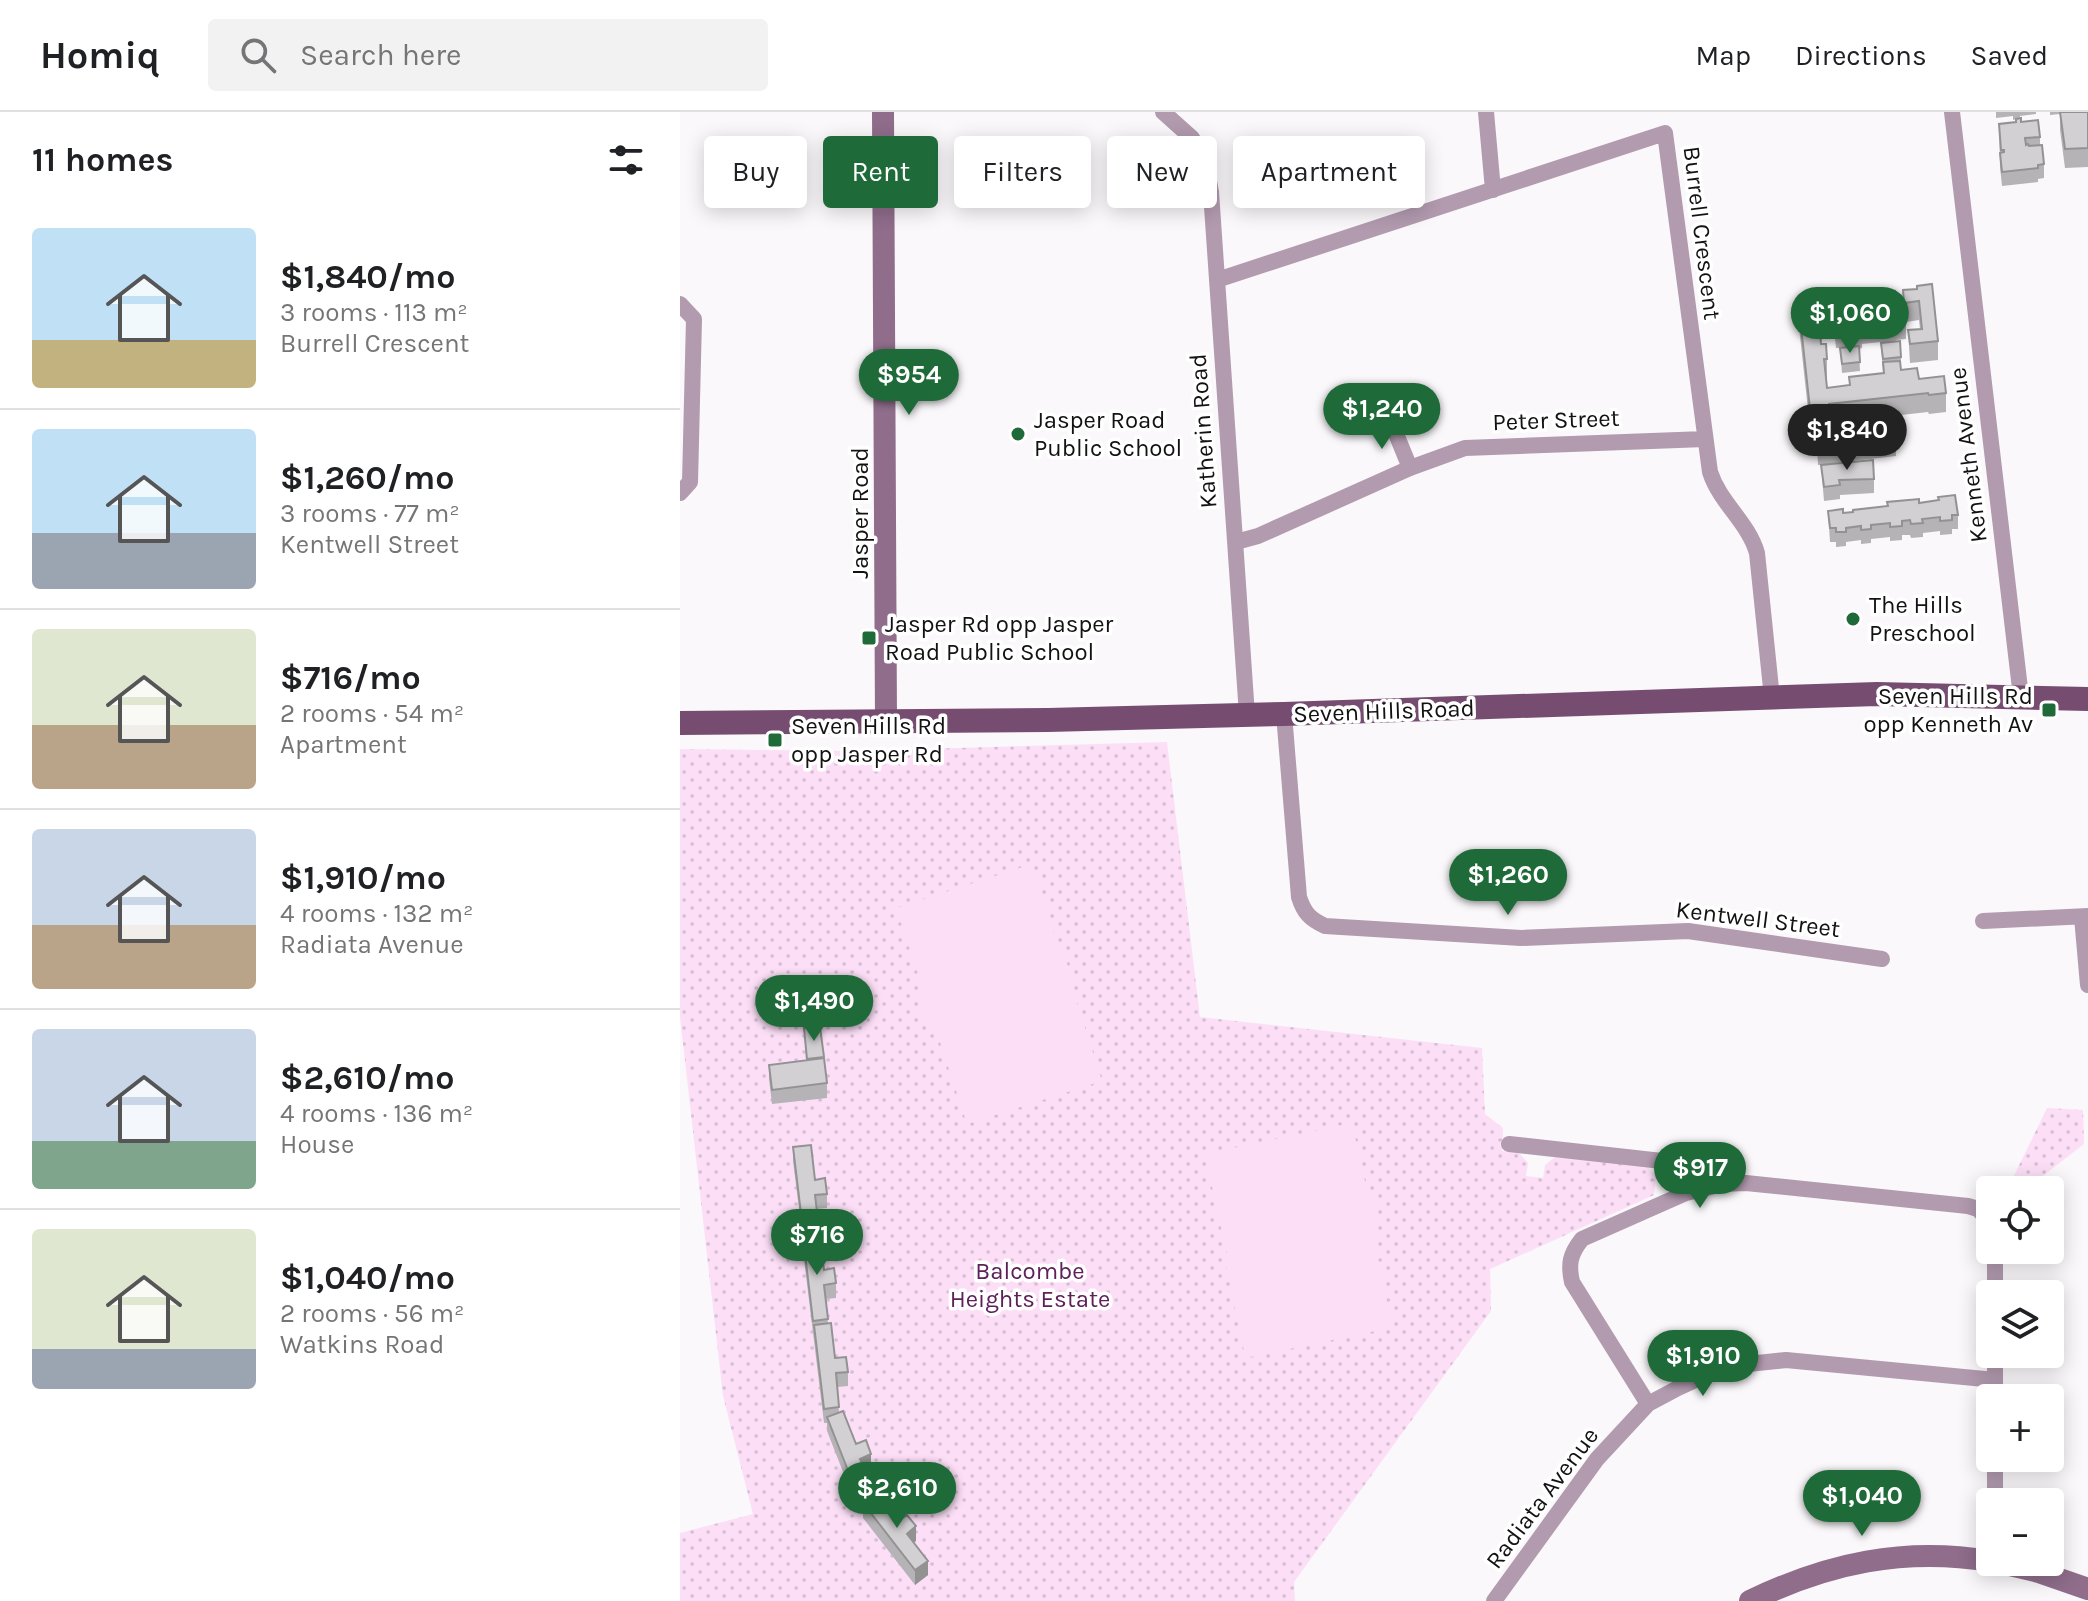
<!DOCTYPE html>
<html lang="en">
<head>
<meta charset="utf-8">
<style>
  :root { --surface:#fff; --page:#f2f2f2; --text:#202124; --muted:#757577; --line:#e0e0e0; --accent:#1f6a39 }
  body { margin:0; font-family:Karla,sans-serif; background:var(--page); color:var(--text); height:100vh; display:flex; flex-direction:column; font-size:30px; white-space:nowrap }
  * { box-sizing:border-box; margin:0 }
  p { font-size:26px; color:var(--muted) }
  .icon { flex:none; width:44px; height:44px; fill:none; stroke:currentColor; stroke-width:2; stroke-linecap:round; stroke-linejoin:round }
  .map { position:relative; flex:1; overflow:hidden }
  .details { display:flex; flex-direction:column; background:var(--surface); width:680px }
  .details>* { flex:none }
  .guide { position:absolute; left:24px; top:24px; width:760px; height:72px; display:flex; gap:16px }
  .fabs { position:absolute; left:1296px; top:1064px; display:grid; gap:16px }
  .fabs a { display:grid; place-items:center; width:88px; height:88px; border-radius:8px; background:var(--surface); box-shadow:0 4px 20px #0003; font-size:40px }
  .price { position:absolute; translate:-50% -68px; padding:0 18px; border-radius:28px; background:var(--accent); color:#fff; font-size:26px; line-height:52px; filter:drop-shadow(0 2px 4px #0008) }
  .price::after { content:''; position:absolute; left:50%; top:48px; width:24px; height:18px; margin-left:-12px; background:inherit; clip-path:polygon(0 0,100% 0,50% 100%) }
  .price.active { background:#222; color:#fff }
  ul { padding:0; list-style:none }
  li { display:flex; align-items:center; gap:24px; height:200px; padding:0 32px }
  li+li { border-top:2px solid var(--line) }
  li span { display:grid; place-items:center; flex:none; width:224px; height:160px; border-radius:8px; color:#555 }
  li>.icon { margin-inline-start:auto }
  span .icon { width:96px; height:96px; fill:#fffc; stroke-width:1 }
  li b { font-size:34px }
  h2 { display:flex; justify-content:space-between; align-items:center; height:96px; padding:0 32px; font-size:34px }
  .chip { padding:0 28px; border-radius:8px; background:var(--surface); box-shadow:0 4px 20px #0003; font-size:28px; line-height:72px }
  .chip.active { background:var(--accent); color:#fff }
  header { display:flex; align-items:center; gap:48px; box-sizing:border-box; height:112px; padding:0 40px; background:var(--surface); border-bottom:2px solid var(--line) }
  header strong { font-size:38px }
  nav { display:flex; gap:44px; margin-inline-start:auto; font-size:28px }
  .search { width:560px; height:72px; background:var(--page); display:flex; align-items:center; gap:20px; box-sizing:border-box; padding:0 28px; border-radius:8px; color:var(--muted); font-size:30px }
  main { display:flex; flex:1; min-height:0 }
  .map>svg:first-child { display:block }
  .grass { fill:url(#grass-dots) }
  .garden { fill:#fcdff7 }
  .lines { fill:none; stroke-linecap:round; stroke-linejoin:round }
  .street { stroke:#b29aaf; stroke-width:16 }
  .secondary { stroke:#8f6d8b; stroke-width:22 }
  .primary { stroke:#764d71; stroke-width:24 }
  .wall { fill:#b5b3b5; fill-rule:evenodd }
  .shaded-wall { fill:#939293 }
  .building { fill:#d2d0d2; stroke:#939293; stroke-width:2 }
  .poi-dot { fill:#1f6a39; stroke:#fff; stroke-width:3 }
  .labels { text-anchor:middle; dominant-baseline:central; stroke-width:7; stroke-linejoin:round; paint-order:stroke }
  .street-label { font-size:24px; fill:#131213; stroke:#fff }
  .poi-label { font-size:24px; fill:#131213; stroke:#fff; text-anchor:start }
  .park-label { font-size:24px; fill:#5e2059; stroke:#fff }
</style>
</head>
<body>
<header>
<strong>Homiq</strong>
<div class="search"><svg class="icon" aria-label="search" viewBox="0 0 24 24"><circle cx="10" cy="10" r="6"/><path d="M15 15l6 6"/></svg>Search here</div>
<nav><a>Map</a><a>Directions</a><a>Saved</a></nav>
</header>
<main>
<section class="details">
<h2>11 homes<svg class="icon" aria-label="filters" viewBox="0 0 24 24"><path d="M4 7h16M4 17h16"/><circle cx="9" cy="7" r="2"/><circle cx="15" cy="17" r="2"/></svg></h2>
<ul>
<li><span style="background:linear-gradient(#bfe0f5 70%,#c2b280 0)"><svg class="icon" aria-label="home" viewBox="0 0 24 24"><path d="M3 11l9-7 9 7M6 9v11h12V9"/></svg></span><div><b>$1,840/mo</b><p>3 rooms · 113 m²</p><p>Burrell Crescent</p></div></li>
<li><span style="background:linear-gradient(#bfe0f5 65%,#9aa5b1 0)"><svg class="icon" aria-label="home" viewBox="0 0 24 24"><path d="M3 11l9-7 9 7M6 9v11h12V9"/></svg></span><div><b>$1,260/mo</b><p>3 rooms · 77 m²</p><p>Kentwell Street</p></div></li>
<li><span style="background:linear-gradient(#dfe7d0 60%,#b9a48a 0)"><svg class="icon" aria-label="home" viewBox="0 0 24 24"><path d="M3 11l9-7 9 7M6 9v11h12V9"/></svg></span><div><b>$716/mo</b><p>2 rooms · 54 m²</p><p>Apartment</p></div></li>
<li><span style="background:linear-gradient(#c9d6e8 60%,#b9a48a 0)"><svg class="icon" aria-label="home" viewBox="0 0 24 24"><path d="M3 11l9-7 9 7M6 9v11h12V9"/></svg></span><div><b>$1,910/mo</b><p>4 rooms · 132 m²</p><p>Radiata Avenue</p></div></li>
<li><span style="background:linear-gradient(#c9d6e8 70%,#7fa58c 0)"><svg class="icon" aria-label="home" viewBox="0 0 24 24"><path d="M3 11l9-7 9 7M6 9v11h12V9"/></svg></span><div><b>$2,610/mo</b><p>4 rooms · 136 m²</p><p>House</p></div></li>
<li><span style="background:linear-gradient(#dfe7d0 75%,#9aa5b1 0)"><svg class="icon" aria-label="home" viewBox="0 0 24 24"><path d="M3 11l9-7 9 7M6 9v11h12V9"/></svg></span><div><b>$1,040/mo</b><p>2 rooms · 56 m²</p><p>Watkins Road</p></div></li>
</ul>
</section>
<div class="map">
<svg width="1408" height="1489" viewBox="0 0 1408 1489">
  <defs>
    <pattern id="grass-dots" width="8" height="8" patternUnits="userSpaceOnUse" patternTransform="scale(2)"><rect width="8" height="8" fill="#fcdff7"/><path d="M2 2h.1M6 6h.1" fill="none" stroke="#d7bed3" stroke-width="1.8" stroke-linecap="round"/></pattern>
  </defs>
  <rect width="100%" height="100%" fill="#faf8fa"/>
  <!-- grass -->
  <path class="grass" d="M487,630L520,905L802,936L805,1002L823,1016L822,1039L839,1041L848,1051L846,1064L863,1066L865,1053L875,1045L967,1054L976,1064L974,1083L810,1157L811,1199L614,1470L615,1489H0V1421L73,1402L43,1284L0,905V637L174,639Z
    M1367,996L1403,998L1404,1032L1345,1078H1329L1328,1076Z"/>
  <!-- garden -->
  <path class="garden" d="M352,752L378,833L390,858L392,875L422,969L287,1012L260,930L249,917L243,905L238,879L239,865L216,796Z
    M668,1012L670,1020H674L686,1074L695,1094L697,1107L695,1132L711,1207L709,1208L710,1216L571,1245L569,1238L564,1239L546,1154L551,1152L546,1138L527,1052L530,1051L528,1041Z"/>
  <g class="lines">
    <!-- street -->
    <path class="street" d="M483,0L512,26L525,48L531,80L567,603
      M806,0L813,78
      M1272,0L1341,585
      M537,168L985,21L1030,360C1040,391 1068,410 1077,441L1092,586
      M0,192L14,207L10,370L0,381
      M710,307L730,356
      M556,430L578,424L730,356L785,336L1025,327
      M604,602L619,785C624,801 630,807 645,814L841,826L1008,819L1202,847
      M1402,805L1408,873
      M1303,809L1408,804
      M829,1032L982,1049L993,1056L1006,1081
      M1315,1182V1138
      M1315,1286V1242
      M968,1292L892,1170C888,1152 890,1142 902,1127L1006,1081L1042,1072L1066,1071L1288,1094L1298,1097L1310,1110
      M1315,1346V1390
      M814,1489L917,1347L968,1292L998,1276L1033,1260L1068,1252L1106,1248L1315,1268"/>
    <!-- secondary -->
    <path class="secondary" d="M203,0L206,610
      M1317,1450L1359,1460L1408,1477
      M1070,1489C1148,1451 1224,1435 1310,1449"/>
    <!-- primary -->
    <path class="primary" d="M0,611L368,608L604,602L1197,582L1408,587"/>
  </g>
  <!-- wall -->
  <path class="wall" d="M1316,0H1356V2L1340,4V6L1341,10L1360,25V33L1364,52V66L1358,67V70L1322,74L1320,55L1319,12L1336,10V7L1333,8V4L1316,6Z
    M1370,0H1408V55L1385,56L1380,18V2L1370,3Z
    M1237,177L1258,229V248L1230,251L1228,218L1240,217L1239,208L1226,210V227L1216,228L1221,245V258L1266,281V300L1249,302L1248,300L1149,311V314L1130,316L1118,206V187L1160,194V186L1183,192L1194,191V182L1216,189L1223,188V178ZM1154,218L1156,236L1167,235L1160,236L1162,261L1180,259L1179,237L1182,236V232L1201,230L1203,261L1169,265V273L1147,276L1146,266H1147V247L1141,232L1140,220Z
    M1188,317L1216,330V344L1138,353L1136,318L1160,320Z
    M1141,353L1194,367V381L1160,383V387L1144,389Z
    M1239,391L1278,403V417H1272V422L1260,423V419L1243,421V425L1231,426L1230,423H1222V428L1210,429V425L1191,427V431L1181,432V428L1166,430V434L1156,435V430H1150L1148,399L1163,401Z
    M140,915L147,971V986L92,992L89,967V953L126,948L124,916Z
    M113,1035L135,1068L147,1082V1096L136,1097L144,1158L156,1171V1186L146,1187L148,1211L155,1246L168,1260V1274L157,1275L159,1300L176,1332L191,1356L185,1359L192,1384L218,1409L236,1429L233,1431L248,1463L235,1473L183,1406V1396L178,1398L147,1319V1311H144L123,1139V1129L113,1049Z"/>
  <!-- shaded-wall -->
  <path class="shaded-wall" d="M191,1342V1356L180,1361V1347Z
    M192,1378V1393L183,1391V1396L178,1398V1384Z
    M236,1414V1429L227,1436V1422Z
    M248,1449V1463L235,1473V1458Z"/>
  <!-- building -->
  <path class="building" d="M1380,0H1408V36L1385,37Z
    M1341,6V10L1358,8L1360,25L1345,26L1346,33L1348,32L1349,34L1362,33L1364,52L1358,53V56L1322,60L1320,41L1324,40V38H1321L1319,12L1336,10V7Z
    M1252,172L1258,229L1230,232L1228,218L1242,217L1239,189L1224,191L1223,178L1237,177V174Z
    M1215,179L1216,189L1224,188L1226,208L1216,209V213L1202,214L1201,212L1182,214V217L1167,219V216L1156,217L1154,200L1138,201L1139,212L1134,213L1135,219H1140L1141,232H1146L1147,247H1144L1147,276L1170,273L1169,265L1204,261L1203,250L1220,249L1221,258L1237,256L1239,267L1264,264L1266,281L1249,283L1248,281L1149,292V295L1130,297L1118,187L1137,185V188L1144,187L1143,184L1156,182L1158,195L1161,194L1160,186L1182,183L1183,192L1195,191L1194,182Z
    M1220,229L1221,245L1203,247L1201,231Z
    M1179,234L1180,250L1162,252L1160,236Z
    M1213,309L1216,330L1138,339L1136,318L1159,316L1160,320L1168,319L1167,315L1188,312V317L1193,316L1192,312Z
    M1193,348L1194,367L1159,368L1160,373L1144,375L1141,353Z
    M1275,383L1278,403H1272V408L1260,409V405L1242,407L1243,411L1231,412L1230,408L1222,409V414L1210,415V411L1191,413V417L1181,418V414L1166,416V420H1156V416H1150L1148,399L1163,397V401L1173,400V398L1208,394L1207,390L1239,387V391L1259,388L1258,385Z
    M140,915L144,945L127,947L124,916Z
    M144,946L147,971L92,978L89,953Z
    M131,1033L135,1068L145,1066L147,1082L135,1083L139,1117L123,1118L113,1035Z
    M140,1123L144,1158L154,1156L156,1171L144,1173L148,1207L133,1209L123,1125Z
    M151,1211L155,1246L166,1245L168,1260L156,1261L159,1295L144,1297L134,1213Z
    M163,1299L176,1332L186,1328L191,1342L180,1347L192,1378L178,1384L147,1305Z
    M197,1381L218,1409L227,1403L236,1414L227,1422L248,1449L235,1458L183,1391Z"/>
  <!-- markers -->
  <g class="poi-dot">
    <circle cx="338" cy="322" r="8"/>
    <circle cx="1173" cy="507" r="8"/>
    <rect x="181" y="518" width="16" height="16" rx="4"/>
    <rect x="1361" y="590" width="16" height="16" rx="4"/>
    <rect x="87" y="620" width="16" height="16" rx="4"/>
  </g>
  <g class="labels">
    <!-- street labels -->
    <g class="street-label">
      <text transform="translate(1022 121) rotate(83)">Burrell Crescent</text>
      <text transform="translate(876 308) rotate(-2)">Peter Street</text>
      <text transform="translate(523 319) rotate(-94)">Katherin Road</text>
      <text transform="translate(1288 343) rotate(-97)">Kenneth Avenue</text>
      <text transform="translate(180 401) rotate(-90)">Jasper Road</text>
      <text transform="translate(704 599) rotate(-2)">Seven Hills Road</text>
      <text transform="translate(1078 807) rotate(7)">Kentwell Street</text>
      <text transform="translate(862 1386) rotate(-53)">Radiata Avenue</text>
    </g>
    <!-- poi labels -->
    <g class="poi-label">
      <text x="354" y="308">Jasper Road<tspan x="354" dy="28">Public School</tspan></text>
      <text x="1189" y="493">The Hills<tspan x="1189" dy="28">Preschool</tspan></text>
      <text x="205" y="512">Jasper Rd opp Jasper<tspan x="205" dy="28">Road Public School</tspan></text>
      <text x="1353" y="584" text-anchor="end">Seven Hills Rd<tspan x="1353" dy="28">opp Kenneth Av</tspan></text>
      <text x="111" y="614">Seven Hills Rd<tspan x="111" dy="28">opp Jasper Rd</tspan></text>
    </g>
    <!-- park labels -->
    <g class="park-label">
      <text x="350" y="1159">Balcombe<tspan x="350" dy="28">Heights Estate</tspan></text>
    </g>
  </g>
</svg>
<div class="fabs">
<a><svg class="icon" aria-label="locate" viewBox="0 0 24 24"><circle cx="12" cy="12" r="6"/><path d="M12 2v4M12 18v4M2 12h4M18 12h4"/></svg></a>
<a><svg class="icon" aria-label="layers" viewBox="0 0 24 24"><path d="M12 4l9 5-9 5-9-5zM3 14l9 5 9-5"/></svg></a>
<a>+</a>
<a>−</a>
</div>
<b class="price" style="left:1170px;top:243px">$1,060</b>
<b class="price" style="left:229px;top:305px">$954</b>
<b class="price" style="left:702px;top:339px">$1,240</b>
<b class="price active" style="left:1167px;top:360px">$1,840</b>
<b class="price" style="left:828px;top:805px">$1,260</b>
<b class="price" style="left:134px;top:931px">$1,490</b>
<b class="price" style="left:1020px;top:1098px">$917</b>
<b class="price" style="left:137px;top:1165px">$716</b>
<b class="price" style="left:1023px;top:1286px">$1,910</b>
<b class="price" style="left:217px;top:1418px">$2,610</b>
<b class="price" style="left:1182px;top:1426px">$1,040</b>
<div class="guide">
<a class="chip">Buy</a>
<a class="chip active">Rent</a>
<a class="chip">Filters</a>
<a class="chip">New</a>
<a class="chip">Apartment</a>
</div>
</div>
</main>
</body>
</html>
